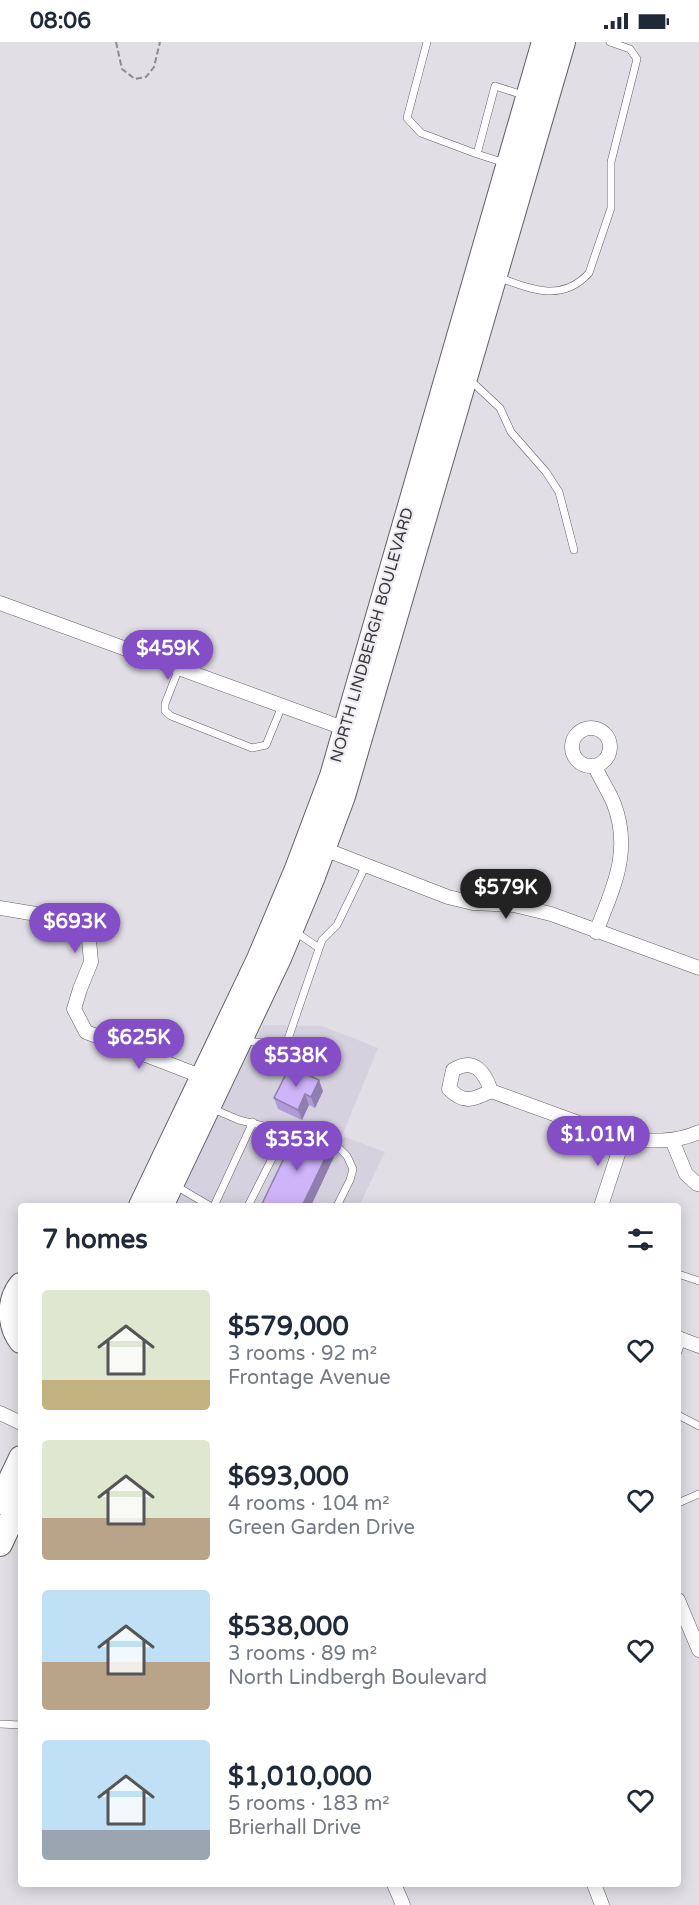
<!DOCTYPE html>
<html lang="en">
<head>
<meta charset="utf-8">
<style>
  :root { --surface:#fff; --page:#f2f2f3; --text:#1f2937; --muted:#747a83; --accent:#844ec6 }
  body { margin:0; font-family:"Varela Round",sans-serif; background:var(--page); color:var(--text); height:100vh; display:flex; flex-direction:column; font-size:22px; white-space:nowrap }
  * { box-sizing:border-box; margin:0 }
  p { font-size:20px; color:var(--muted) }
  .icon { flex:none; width:33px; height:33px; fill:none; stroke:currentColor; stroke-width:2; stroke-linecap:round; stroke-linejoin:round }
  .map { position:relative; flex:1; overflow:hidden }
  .side { position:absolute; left:18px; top:1161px; width:663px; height:684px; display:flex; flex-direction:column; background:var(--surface); border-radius:6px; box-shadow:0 3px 15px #0003 }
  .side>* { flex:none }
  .price { position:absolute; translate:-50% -51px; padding:0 14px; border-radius:21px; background:var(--accent); color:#fff; font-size:20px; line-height:39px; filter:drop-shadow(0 2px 3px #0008) }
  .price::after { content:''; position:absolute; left:50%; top:36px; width:18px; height:14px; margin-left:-9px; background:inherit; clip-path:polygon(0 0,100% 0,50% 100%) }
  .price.active { background:#222; color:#fff }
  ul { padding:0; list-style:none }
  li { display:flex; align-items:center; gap:18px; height:150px; padding:0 24px }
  li span { display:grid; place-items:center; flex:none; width:168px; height:120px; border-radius:6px; color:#555 }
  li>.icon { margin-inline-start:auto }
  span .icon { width:72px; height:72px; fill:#fffc; stroke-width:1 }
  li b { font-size:26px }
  h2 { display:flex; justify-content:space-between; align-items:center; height:72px; padding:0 24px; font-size:26px }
  .status { display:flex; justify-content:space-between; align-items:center; height:42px; padding:0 30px; background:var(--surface); direction:ltr }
  .status svg { height:16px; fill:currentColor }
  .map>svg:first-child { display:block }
  .built { fill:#d5d1de }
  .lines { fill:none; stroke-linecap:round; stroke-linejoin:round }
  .service-casing { stroke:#615f64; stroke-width:8 }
  .minor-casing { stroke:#615f64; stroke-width:15 }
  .trunk-casing { stroke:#615f64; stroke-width:26 }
  .path { stroke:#8d8b90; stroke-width:2; stroke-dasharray:6 3; stroke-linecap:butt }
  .service { stroke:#fff; stroke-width:7 }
  .minor { stroke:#fff; stroke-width:14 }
  .trunk { stroke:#fff; stroke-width:24 }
  .wall { fill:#b19bd6 }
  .shaded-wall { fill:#907eae }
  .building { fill:#ceb4f9; stroke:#907eae; stroke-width:1.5 }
  .labels { text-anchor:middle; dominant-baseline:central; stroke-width:4.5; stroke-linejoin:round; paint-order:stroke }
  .street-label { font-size:16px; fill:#39383b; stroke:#eeecf2 }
</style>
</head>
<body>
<div class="status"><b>08:06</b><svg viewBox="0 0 49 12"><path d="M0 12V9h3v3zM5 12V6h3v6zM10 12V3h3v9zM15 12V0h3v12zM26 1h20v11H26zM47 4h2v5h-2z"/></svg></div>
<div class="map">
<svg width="699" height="1863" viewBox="0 0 699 1863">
  <rect width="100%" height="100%" fill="#e1dee5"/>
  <!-- built -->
  <path class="built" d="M263,983L322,984L378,1006L342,1094L385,1110L359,1164H173Z"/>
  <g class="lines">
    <!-- service casing -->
    <g class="service-casing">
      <path id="service" d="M427,0L407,76L421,91L477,112
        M505,121L477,112L495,44L523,53
        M498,235C530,247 562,261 589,231L611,166V120L637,17L630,7L610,0
        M470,338L500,366L511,390L546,430L559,450L574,508
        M179,626L165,662V669L171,674L252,706L266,703L282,664
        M294,889L319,906
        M245,999L265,1001L287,1000
        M326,1028L287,1000L322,898L337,883L366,823
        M211,1066L239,1078L293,1091L338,1105L347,1114L353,1127L350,1138L337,1164
        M176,1144L210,1164
        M214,1164L253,1080
        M248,1164L286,1089
        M678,1232L699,1239
        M678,1310L682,1297
        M678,1373L699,1384
        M678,1461L699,1452
        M0,1682L21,1683"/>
    </g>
    <!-- minor casing -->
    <g class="minor-casing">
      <path id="minor" d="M0,561L346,687
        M572 705a19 19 0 1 1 38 0a19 19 0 1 1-38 0Z
        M595,724C600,737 609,749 614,762C632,810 613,846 596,890
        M324,807L448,855L473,861L514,863L551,872L699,926
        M0,866L48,874L81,883L89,898L91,920L80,947L74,967L86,990L203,1035
        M491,1049C485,1030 474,1015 453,1028L449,1047C464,1062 473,1058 491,1049L623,1097C649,1099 675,1101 699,1090
        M672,1098L686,1132L697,1142H699
        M601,1164L623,1097
        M678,1296L699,1304
        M0,1371L21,1381
        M678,1558L699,1608
        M394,1842L403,1863
        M594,1842L602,1863"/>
    </g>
    <!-- trunk casing -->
    <g class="trunk-casing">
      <path id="trunk" d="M141,1164L259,917L297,827L332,734L544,0
        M161,1164L279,916L312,837L343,754L563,0
        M21,1243C8,1259 9,1283 21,1299
        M0,1460L21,1416
        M0,1502L21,1457"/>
    </g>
    <!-- path -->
    <path class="path" d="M116,0L122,27L135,37L146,35L154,25L160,0"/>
    <!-- service -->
    <use href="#service" class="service"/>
    <!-- minor -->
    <use href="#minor" class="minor"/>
    <!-- trunk -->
    <use href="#trunk" class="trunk"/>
  </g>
  <!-- wall -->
  <path class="wall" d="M323,1049L315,1066L309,1063L302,1078L278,1067L274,1056Z"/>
  <!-- shaded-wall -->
  <path class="shaded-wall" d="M319,1038L323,1049L315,1066L311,1055Z
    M305,1052L309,1063L302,1078L298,1068Z
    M331,1104L334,1115L311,1164H302Z"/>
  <!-- building -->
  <path class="building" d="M290,1024L319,1038L311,1055L305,1052L298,1068L274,1056Z
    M297,1089L331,1104L302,1164H261Z"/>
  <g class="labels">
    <!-- street labels -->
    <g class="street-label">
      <text transform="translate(372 593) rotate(-74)">NORTH LINDBERGH BOULEVARD</text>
    </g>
  </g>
</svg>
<b class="price" style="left:168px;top:639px">$459K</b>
<b class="price active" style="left:506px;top:878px">$579K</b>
<b class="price" style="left:75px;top:912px">$693K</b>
<b class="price" style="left:139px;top:1028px">$625K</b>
<b class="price" style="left:296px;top:1046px">$538K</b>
<b class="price" style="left:598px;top:1125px">$1.01M</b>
<b class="price" style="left:297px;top:1130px">$353K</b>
<section class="side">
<h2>7 homes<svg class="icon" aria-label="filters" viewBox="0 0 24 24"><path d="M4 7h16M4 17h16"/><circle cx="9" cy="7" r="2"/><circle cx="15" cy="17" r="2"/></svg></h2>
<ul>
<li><span style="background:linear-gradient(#dfe7d0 75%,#c2b280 0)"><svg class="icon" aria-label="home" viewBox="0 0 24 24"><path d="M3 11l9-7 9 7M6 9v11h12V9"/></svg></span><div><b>$579,000</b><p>3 rooms · 92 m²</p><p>Frontage Avenue</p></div><svg class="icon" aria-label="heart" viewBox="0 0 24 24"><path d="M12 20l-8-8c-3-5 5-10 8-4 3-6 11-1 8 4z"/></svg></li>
<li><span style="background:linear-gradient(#dfe7d0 65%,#b9a48a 0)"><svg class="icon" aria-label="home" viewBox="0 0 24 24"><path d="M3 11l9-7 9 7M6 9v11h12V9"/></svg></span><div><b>$693,000</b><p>4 rooms · 104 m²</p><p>Green Garden Drive</p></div><svg class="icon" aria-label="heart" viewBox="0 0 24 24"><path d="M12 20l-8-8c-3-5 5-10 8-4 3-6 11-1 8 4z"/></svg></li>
<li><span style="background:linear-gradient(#bfe0f5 60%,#b9a48a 0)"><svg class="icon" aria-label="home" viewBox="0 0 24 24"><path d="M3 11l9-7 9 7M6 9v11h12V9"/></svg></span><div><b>$538,000</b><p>3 rooms · 89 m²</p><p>North Lindbergh Boulevard</p></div><svg class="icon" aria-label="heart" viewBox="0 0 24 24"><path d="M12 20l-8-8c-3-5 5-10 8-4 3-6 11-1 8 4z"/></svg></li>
<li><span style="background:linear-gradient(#bfe0f5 75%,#9aa5b1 0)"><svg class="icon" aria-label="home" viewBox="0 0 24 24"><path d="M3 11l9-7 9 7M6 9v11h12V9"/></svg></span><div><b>$1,010,000</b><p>5 rooms · 183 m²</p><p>Brierhall Drive</p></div><svg class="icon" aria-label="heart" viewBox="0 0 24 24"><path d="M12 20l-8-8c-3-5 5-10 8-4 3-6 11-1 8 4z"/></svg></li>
</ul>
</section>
</div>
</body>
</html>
